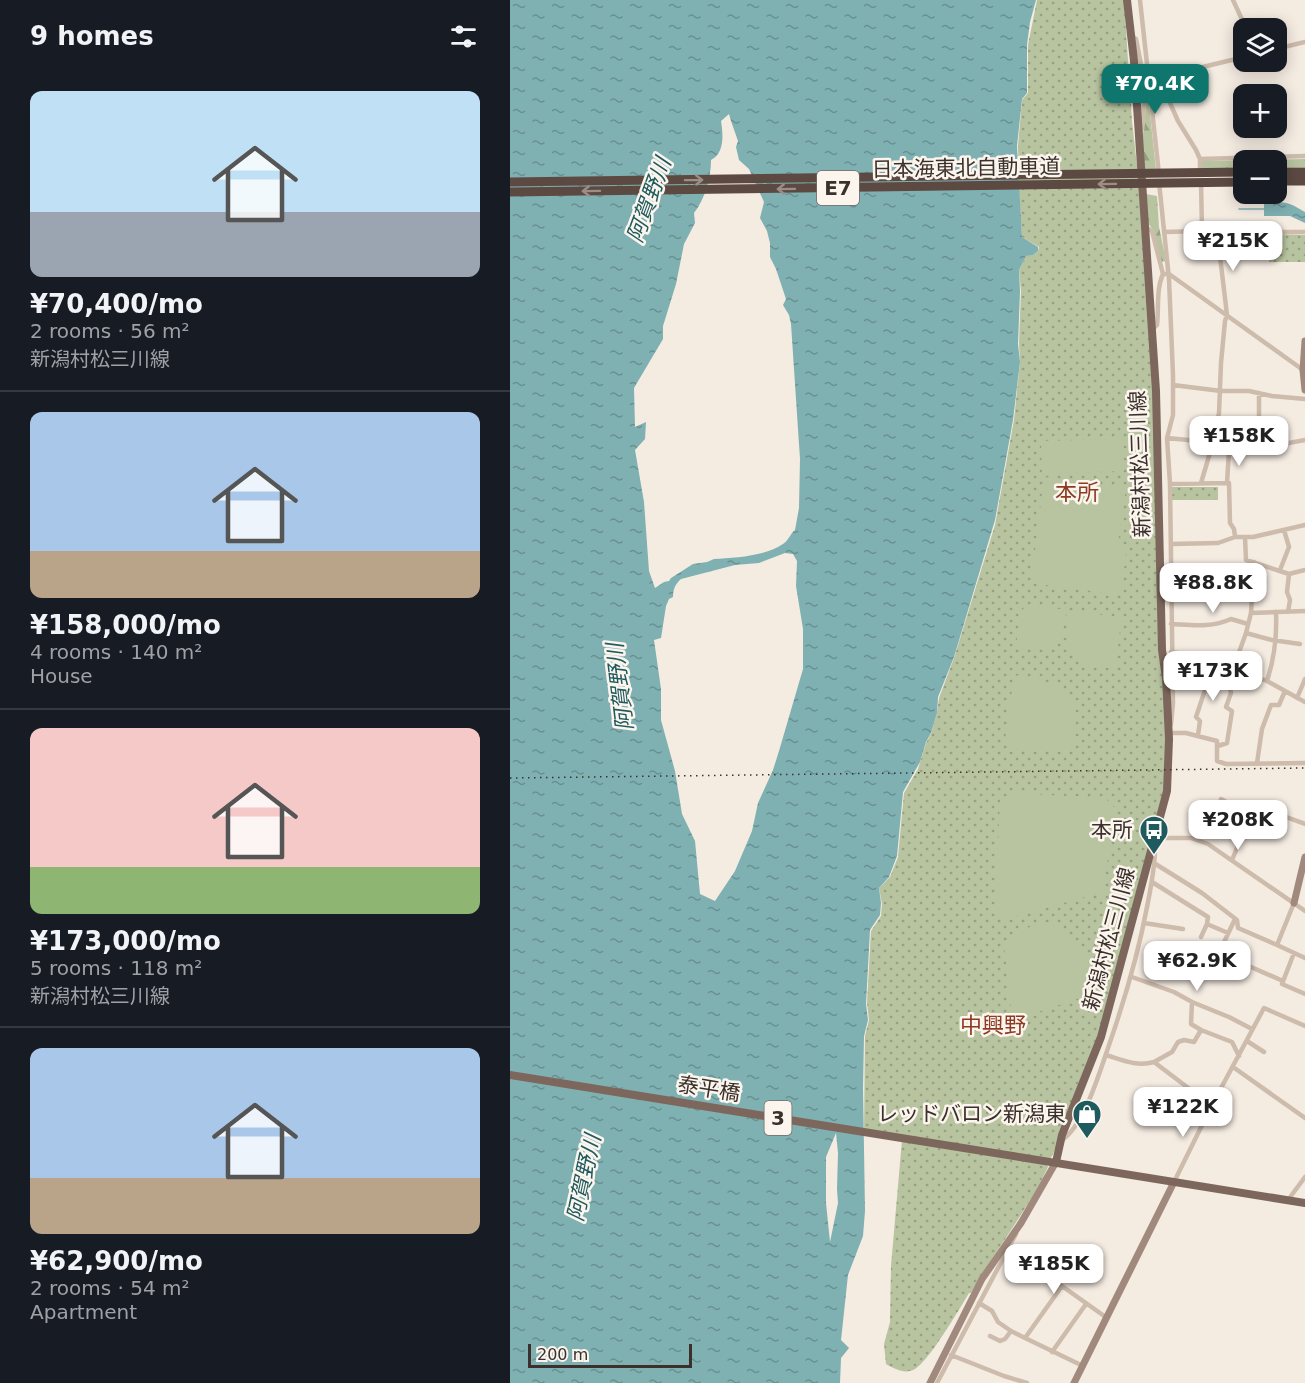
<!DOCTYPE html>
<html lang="en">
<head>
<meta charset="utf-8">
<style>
  :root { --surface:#171b24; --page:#20242c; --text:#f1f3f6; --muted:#9ea1a6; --line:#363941; --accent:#0f766e }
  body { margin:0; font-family:"DejaVu Sans","Noto Sans JP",sans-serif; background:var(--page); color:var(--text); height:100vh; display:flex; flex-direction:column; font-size:22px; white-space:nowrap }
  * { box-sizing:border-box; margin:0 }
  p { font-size:20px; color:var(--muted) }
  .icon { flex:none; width:33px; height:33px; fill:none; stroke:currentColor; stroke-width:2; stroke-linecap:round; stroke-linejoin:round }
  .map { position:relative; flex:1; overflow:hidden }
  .drawer { display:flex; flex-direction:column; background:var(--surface); width:510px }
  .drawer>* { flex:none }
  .fabs { position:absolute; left:723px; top:18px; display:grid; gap:12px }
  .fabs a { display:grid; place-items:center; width:54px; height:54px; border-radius:12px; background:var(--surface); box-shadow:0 3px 15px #0003; font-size:30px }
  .scale { position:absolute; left:18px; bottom:15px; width:164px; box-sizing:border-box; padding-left:6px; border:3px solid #3b302b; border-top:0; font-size:16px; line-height:21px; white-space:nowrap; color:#3b302b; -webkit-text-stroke:4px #fbf5ee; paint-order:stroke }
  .price { position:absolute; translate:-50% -51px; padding:0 14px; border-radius:12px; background:#fff; color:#222; font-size:20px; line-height:39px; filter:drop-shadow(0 2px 3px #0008) }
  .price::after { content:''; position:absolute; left:50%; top:36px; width:18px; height:14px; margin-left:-9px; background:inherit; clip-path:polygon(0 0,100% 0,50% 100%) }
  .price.current { background:var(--accent); color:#fff }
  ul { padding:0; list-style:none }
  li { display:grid; align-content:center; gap:12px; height:318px; padding:0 30px }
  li+li { border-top:2px solid var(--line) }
  li span { display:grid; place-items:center; height:186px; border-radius:12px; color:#555 }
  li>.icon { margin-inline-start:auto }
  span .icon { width:108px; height:108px; fill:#fffc; stroke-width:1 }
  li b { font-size:26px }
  h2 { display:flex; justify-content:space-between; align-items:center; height:72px; padding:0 30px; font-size:26px }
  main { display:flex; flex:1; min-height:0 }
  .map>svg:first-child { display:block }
  .forest { fill:url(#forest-firs) }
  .park { fill:url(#park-dots) }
  .garden { fill:#b8c4a0 }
  .water { fill:url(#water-ripples); fill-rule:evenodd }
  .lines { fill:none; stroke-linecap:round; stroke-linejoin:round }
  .stream { stroke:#7fb0b2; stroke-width:1.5 }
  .street { stroke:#cdbbac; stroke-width:4.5 }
  .secondary { stroke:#a18a7d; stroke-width:7 }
  .primary { stroke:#7d675c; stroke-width:8 }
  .highway { stroke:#5c4a42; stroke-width:9 }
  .rail { stroke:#3b302b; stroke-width:1.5; stroke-dasharray:1.5 4.5; stroke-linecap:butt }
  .highway-bridge { stroke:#5c4a42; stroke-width:9 }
  .oneway { stroke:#9c8e87 }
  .labels { text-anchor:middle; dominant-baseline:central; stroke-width:5; stroke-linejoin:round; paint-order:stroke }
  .shield { fill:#fbf5ee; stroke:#756b66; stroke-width:1.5 }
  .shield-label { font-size:20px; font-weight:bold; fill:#3b302b }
  .street-label { font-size:21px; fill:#3b302b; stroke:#fbf5ee }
  .poi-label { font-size:21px; fill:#3b302b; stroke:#fbf5ee; text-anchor:end }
  .water-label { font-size:22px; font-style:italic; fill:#1f5a5e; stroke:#fbf5ee }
  .neighbourhood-label { font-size:22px; fill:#8c3b22; stroke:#fbf5ee }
</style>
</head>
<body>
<main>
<section class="drawer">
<h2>9 homes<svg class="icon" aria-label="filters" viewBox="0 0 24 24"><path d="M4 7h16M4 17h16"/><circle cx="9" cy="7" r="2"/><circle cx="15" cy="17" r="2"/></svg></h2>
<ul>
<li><span style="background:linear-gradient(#bfe0f5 65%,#9aa5b1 0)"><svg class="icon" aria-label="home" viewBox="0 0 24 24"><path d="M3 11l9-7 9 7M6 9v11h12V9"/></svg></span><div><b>¥70,400/mo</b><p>2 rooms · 56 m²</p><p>新潟村松三川線</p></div></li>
<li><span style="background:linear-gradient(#a9c7e8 75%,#b9a48a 0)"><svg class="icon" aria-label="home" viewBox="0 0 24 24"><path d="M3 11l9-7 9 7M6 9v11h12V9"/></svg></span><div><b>¥158,000/mo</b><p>4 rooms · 140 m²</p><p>House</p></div></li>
<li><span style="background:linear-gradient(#f6c9c9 75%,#8fb573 0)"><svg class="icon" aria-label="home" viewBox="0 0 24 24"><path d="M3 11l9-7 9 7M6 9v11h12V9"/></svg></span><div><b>¥173,000/mo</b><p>5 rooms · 118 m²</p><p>新潟村松三川線</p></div></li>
<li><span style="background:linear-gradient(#a9c7e8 70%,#b9a48a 0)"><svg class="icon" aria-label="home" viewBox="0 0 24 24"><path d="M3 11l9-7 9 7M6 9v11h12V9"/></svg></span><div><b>¥62,900/mo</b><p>2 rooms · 54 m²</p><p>Apartment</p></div></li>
</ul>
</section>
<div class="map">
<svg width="795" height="1383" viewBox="0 0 795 1383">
  <defs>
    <pattern id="forest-firs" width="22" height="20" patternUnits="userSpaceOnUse" patternTransform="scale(1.5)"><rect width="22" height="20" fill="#b8c4a0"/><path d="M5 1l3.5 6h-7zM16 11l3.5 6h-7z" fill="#97a083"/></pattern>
    <pattern id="park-dots" width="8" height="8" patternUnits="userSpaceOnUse" patternTransform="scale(1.5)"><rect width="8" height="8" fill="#b8c4a0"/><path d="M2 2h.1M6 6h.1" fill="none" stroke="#97a083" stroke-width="1.8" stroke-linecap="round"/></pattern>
    <pattern id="water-ripples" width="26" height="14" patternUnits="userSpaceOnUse" patternTransform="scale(1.5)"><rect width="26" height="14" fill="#7fb0b2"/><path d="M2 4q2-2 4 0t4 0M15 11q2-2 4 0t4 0" fill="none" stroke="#699091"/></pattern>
  </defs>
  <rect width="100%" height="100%" fill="#f4ebe1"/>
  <!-- forest -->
  <path class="forest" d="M637,85L646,170H633L630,141L634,130Z
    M795,159V167H767L766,160H734L733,168L691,169V162L693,161Z
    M636,194L647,196L649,227L656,261L649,262L643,230L638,223Z"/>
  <!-- park -->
  <path class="park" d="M527,0H614L622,121L630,193L644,410L657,730L654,790L587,1038L544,1152L537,1165L538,1167C517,1212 485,1250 461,1293H459C450,1308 417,1365 403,1370C394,1374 385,1369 376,1364L374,1344L380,1322L381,1266L392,1140L354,1134L355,1036L359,1020L357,1003L361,931L371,916L372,904L369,888L380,877L388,857L394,793L408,769L416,743L421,734L427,713L429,698L444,658L485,525L504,420L510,362L509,343L511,291L509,270L516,256L523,255L528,251L529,247L512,237L509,190L508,146L512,100L518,93V45Z
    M759,234L795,235V262H759Z
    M661,487H708V500H662Z"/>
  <!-- garden -->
  <path class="garden" d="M613,439L614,471L532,474L531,441Z
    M534,477L616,488L608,543L617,545L611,595L521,583Z
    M517,605L557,610C555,618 554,628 550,635C542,651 522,650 506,647L510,612Z
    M563,611L609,617L611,620L606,667C600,667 592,669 587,668C572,665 557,650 556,634C556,626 559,619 563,611Z
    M504,675L533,680L550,689L565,706L566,730L561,751L501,748L495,740Z
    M502,793L595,798L605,808L593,892L493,920L485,910L490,801Z
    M529,923L544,926L559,934L573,948L580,966L579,984L570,998L513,1017L501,1010L494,945L503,934Z"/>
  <!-- water -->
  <path class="water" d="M0,0H526L520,22L517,45V93L512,99L507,146L512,237L528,247V251L523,255L516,256L509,270L510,291L508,344L510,362L503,420L485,520L444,657L428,697L427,713L421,733L416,742L410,762L393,792L387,856L379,877L369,888L371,903L370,915L360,930L356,1004L358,1020L354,1036L353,1088L355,1211L353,1236L338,1275L331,1340L339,1348L331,1358L330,1383H0ZM219,114L221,121L228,141L226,147L229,160L239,169L254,202L250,218L257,231L260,243V257L266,269L276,299L273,305L279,315L281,324L290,459L289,508L285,530C280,534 279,540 273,544C256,556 225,558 204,559L197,562L183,564L161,578L159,581L154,582L145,588L139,571L134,502L125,450L135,439L136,422L125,427L124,388L153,339V326L166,284L174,244L185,223L184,213C195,199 201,178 201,160C215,153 213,134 211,121ZM275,553L283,554L287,561L286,586L293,629V669L269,751L263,770L248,803L242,831L225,871L205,901L190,894L185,841L172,814L165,771L151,720V689L144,640L151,638L156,606L159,599L163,597C163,590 165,584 171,579L225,565L249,563ZM326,1133L328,1153L327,1189L328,1203L320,1242L316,1203V1157Z
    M754,202C775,202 777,201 795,212V223L780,216H754Z"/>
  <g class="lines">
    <!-- stream -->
    <path class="stream" d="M729,209H754"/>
    <!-- street -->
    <path class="street" d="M630,0L649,174
      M723,0L736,28
      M621,35L626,39L633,75L639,80
      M766,49L795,42
      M649,78L668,121L686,150L690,159V173
      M629,133L632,129L635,85L639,80L734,57
      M690,159L795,156
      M691,181L692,231
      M649,182L659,279L663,375V415L657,438L660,484L663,703L661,724
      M635,227L642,231L653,274C646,289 649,308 647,325L642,330
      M655,232L765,229L770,232H795
      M653,274H659L680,289L793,370
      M663,385L711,391H739L762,396L795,399
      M749,393V448
      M657,438L678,440L719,450L722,448L741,450L795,440
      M691,483L702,446L709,413L711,363L715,321L717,315L707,231
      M717,483L719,450
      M660,484L719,483L720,523L724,529L725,537
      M735,537L736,560L779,574L795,570
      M661,544L708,543L725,537H743L795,525
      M770,570L779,547L774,530
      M778,612L780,600L777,592L779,574
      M741,613L795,611
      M661,624C682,625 701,628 721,619L738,624
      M736,633L762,640L790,644
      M661,652L674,654L735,673L757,681L795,702
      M662,679L696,687
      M757,681C765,657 767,637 766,612
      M787,698L795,679
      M660,733H676L707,741V761L716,764L795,763
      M688,735L690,721L686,717L696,687L707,664
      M708,746L717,743L722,711L716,707L721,693L719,684L723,669L736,633L741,613L744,562
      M747,763L752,729L761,705H769L775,691
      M711,799L740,816
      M645,839V838H681L698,844L795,911
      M722,860C730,842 736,823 746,806L795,824
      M644,863L692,893L727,920L728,928L767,945
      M642,882L698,917L697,924
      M784,903L767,945L795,958
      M634,923L673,929
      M691,937L697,924L718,933
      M709,953L773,981
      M784,953L772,984L795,994
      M698,976L725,919
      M622,977L664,992L682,1002L719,1017L742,1029
      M682,1002L681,1024L691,1030L722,1042L729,1056
      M737,1041L754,1052
      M596,1055C612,1060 627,1067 644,1062L677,1087L702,1105
      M644,1062L662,1052L668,1042L674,1040L684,1042L691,1030
      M723,1067L795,1118
      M551,1141C574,1126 589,1074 598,1048C614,1002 628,955 637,907C641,887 645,868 645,848
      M664,1182L702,1105L754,1008L795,1026
      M778,1200L795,1177
      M504,1252L597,1318
      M552,1286L515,1338L573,1366
      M469,1303L482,1311L488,1322L501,1331
      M480,1336L490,1341L495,1339L501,1331L515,1338
      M542,1352L576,1304
      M441,1355L494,1376L517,1383
      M427,1383L506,1234"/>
    <!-- secondary -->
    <path class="secondary" d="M795,341L793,370L795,390
      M784,903L795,857
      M420,1383L472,1279L511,1223L546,1162
      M564,1383L664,1182"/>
    <!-- primary -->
    <path class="primary" d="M0,1075L795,1203
      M546,1162L552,1135L591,1037L657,791L659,739L656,678L652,650L646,391L624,61L617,0"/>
    <!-- highway -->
    <path class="highway" d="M766,172H795
      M766,181H795"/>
    <!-- rail -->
    <path class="rail" d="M0,778L795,768"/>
    <!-- highway-bridge -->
    <path class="highway-bridge" d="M0,182L734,172
      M0,192L734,182"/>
  </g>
  <!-- one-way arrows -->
  <defs><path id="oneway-shaft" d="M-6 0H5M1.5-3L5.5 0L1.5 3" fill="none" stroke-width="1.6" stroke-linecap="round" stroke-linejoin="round" transform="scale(1.5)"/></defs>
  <g class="oneway">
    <use href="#oneway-shaft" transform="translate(184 180) rotate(-1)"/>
    <use href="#oneway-shaft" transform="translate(597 184) rotate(179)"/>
    <use href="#oneway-shaft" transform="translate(276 189) rotate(179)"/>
    <use href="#oneway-shaft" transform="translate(81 191) rotate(179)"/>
  </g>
  <!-- icons -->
  <defs>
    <g id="bus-pin" transform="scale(1.5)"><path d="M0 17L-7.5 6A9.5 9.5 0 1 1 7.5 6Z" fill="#1f5a5e" stroke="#fbf5ee"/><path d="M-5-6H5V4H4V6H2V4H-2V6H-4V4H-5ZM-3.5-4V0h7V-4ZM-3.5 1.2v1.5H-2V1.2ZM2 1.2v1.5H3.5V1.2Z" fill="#fff"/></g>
    <g id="shop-pin" transform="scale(1.5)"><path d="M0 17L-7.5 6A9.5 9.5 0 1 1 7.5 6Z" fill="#1f5a5e" stroke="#fbf5ee"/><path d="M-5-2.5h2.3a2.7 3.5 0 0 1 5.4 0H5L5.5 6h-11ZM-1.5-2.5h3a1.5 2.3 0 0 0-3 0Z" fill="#fff"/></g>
  </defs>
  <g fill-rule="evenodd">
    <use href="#bus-pin" x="644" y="830"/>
    <use href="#shop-pin" x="577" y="1114"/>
  </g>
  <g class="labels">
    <!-- shield labels -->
    <g class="shield">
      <rect x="307" y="171" width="42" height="34" rx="4.5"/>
      <rect x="254.5" y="1101" width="27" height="34" rx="4.5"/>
    </g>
    <g class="shield-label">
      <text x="328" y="188">E7</text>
      <text x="268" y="1118">3</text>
    </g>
    <!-- street labels -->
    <g class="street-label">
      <text transform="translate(456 168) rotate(-1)">日本海東北自動車道</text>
      <text transform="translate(630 464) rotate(-92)">新潟村松三川線</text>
      <text transform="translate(599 939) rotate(-75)">新潟村松三川線</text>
      <text transform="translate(199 1089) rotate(9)">泰平橋</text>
    </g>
    <!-- poi labels -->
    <g class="poi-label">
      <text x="623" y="830">本所</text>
      <text x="556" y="1114">レッドバロン新潟東</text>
    </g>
    <!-- water labels -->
    <g class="water-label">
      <text transform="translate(139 200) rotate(-70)">阿賀野川</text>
      <text transform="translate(110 687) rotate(-97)">阿賀野川</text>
      <text transform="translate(74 1178) rotate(-78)">阿賀野川</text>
    </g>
    <!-- neighbourhood labels -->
    <g class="neighbourhood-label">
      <text x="567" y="492">本所</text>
      <text x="483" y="1025">中興野</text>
    </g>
  </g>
</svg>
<div class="fabs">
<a><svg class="icon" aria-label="layers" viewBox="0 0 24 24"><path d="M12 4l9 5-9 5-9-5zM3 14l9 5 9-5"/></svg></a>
<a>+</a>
<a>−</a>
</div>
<div class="scale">200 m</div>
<b class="price current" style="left:645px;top:115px">¥70.4K</b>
<b class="price" style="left:723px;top:272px">¥215K</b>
<b class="price" style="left:729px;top:467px">¥158K</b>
<b class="price" style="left:703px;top:614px">¥88.8K</b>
<b class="price" style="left:703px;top:702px">¥173K</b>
<b class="price" style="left:728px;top:851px">¥208K</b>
<b class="price" style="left:687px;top:992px">¥62.9K</b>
<b class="price" style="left:673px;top:1138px">¥122K</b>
<b class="price" style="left:544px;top:1295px">¥185K</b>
</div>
</main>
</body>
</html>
